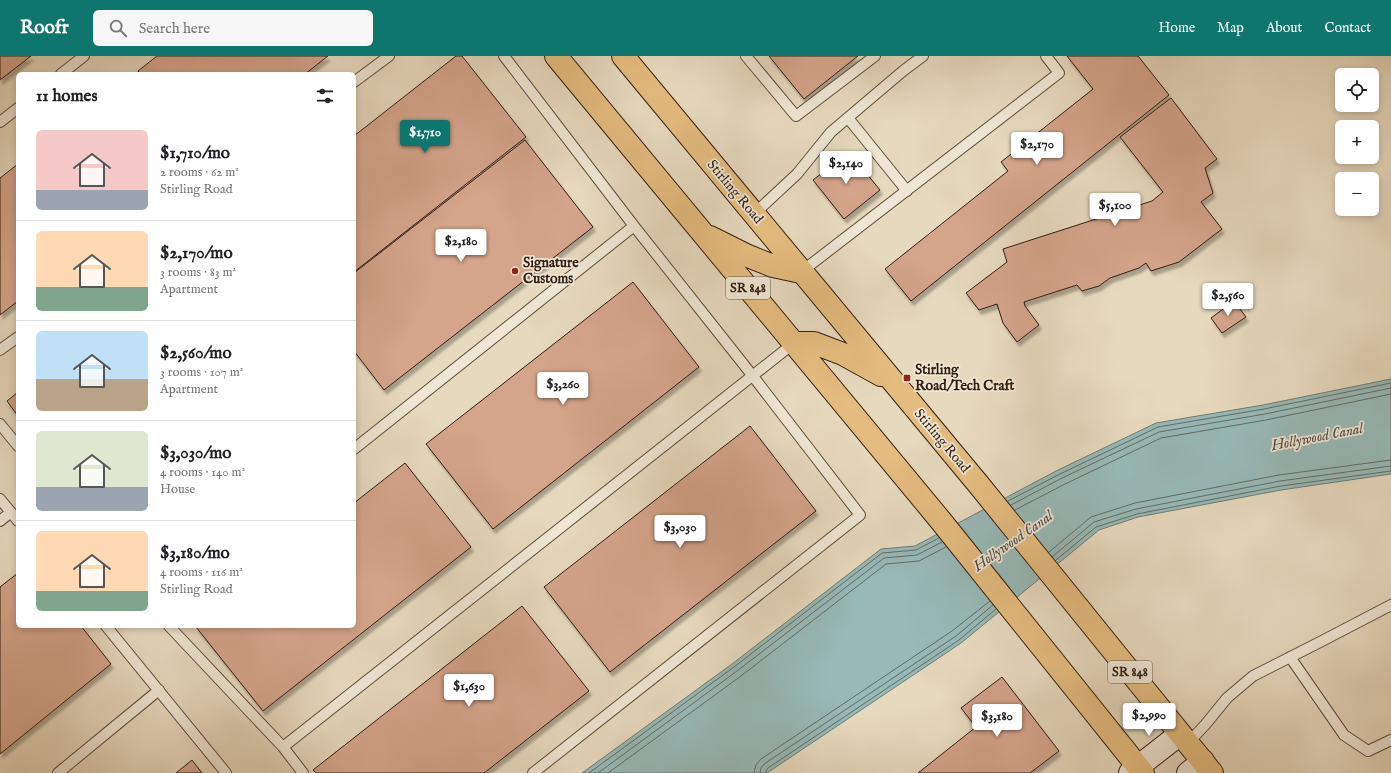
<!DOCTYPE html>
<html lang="en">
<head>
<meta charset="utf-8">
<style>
  :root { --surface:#fff; --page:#f6f6f6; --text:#202124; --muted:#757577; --line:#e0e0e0; --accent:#0f766e }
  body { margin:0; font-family:"IM FELL English",serif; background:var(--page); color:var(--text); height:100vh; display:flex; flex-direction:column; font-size:15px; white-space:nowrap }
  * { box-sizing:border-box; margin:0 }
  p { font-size:13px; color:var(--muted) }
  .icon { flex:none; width:22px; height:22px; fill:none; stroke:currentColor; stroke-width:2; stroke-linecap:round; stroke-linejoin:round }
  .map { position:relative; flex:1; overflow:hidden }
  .drawer { position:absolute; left:16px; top:16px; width:340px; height:556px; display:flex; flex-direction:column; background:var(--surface); border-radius:6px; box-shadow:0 2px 6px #0003 }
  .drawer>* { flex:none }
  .tools { position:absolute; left:1335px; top:12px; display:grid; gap:8px }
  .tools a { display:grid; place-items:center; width:44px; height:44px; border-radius:6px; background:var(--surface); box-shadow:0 2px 6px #0003; font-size:20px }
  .price { position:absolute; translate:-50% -34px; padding:0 9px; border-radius:4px; background:#fff; color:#222; font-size:13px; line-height:26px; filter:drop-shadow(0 1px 2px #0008) }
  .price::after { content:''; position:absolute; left:50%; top:24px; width:12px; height:9px; margin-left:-6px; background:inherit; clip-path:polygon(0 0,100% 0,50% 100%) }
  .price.on { background:var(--accent); color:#fff }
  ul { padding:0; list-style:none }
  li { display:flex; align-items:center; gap:12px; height:100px; padding:0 20px }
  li+li { border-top:1px solid var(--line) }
  li span { display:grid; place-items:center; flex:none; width:112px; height:80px; border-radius:6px; color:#555 }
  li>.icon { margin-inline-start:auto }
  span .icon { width:48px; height:48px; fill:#fffc; stroke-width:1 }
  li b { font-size:17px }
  h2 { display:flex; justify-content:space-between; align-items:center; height:48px; padding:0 20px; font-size:17px }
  header { display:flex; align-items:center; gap:24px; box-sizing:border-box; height:56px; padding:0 20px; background:var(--accent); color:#fff }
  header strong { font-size:19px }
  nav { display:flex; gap:22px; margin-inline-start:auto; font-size:14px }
  .search { width:280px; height:36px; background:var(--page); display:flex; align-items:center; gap:10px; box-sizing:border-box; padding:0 14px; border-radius:6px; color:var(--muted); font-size:15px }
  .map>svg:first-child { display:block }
  .water { fill:#97b9b7; stroke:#6f7b75 }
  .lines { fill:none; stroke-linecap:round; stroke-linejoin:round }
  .shore { stroke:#646b64; stroke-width:1 }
  .building { fill:#d4a48b; stroke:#321d11; filter:url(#shadow) }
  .lane-casing { stroke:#5f4c3c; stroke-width:12 }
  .secondary-casing { stroke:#321d11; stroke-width:24 }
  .primary-casing { stroke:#321d11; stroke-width:24 }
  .lane { stroke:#efe6d5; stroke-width:10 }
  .secondary { stroke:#efe6d5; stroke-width:22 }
  .primary { stroke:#e4bc7f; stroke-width:22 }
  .poi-dot { fill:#8f2418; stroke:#efe6d5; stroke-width:1.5 }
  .labels { text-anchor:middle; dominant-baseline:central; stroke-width:3.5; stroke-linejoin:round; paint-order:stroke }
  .shield { fill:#efe6d5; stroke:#6b594c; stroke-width:1 }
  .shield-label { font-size:13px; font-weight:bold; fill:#321d11 }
  .street-label { font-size:14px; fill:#321d11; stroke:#efe6d5 }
  .poi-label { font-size:14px; font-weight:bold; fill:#321d11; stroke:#efe6d5; text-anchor:start }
  .water-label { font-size:15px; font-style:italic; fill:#504c43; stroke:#efe6d5 }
</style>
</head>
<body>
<header>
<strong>Roofr</strong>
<div class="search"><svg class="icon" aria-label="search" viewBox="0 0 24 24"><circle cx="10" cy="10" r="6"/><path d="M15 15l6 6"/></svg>Search here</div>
<nav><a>Home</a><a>Map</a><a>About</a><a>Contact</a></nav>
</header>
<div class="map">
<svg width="1391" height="717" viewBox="0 0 1391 717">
  <defs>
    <filter id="shadow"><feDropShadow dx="2.5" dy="4.5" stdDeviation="1" flood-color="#0004"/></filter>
  </defs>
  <rect width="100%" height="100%" fill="#e7d9be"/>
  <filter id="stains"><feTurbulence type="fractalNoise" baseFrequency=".005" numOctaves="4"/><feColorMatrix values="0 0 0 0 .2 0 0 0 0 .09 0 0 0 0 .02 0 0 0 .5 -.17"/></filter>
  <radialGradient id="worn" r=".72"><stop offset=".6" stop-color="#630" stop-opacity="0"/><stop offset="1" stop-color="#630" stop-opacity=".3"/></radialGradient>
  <!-- water -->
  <path class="water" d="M1391,323V418L1281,434L1138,461L1099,474L961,587L767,717H582L732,608L881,493L915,490L1056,415L1156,367L1263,349Z"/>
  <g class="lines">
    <!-- shore -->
    <path class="shore" d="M1008,445L1058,419L1158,371L1264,353L1391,327
      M1011,449L1060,423L1159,376L1265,358L1391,332
      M1015,454L1063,429L1161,382L1266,364L1391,338
      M1049,496L1091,461L1135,447L1279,419L1391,404
      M1052,501L1094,466L1136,453L1280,425L1391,410
      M1056,504L1096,471L1137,458L1281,430L1391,415
      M589,717L734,611L882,497L916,494L939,482
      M598,717L737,615L884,502L917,499L942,486
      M608,717L741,620L886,508L919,505L946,491
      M754,717L756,709L761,703L952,575L990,545
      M760,717L761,712L764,708L956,580L993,549
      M765,717L768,712L959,584L996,553"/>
  </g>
  <!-- building -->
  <path class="building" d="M0,0H31L0,24Z
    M157,0H328L305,18H140L138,15Z
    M456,0H462L526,81L354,216V80Z
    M769,0H858L804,43Z
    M1067,0H1138L1169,39L911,245L885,213L1008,115L1001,106L1093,33Z
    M1171,42L1217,103L1205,112L1213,137L1201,146L1222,173L1179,206L1151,215L1146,207L1139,212L1110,222L1099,230L1082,235L1077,229L1024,246L1025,250L1039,269L1017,286L1003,267L997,248L979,254L966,237L1007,206L1003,193L1152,145L1163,136L1120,81Z
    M525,84L593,171L384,334L354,295V217Z
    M849,96L880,134L844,163L813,124Z
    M18,108V245L0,259V122Z
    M633,226L699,311L493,473L426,388Z
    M1234,245L1246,261L1222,277L1211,262Z
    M18,336V360L7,345Z
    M750,370L816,455L610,616L544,531Z
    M405,407L471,491L263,655L196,571L354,570V447Z
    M18,517V570H81L111,608L0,698V531Z
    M522,550L589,635L484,717H316L313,714Z
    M1002,621L1059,695L1030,717H918L976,671L961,652Z
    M192,704L202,717H176Z"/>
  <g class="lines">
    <!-- lane casing -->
    <g class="lane-casing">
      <path id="lane" d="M504,0L634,170
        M746,0L796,60L875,0
        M61,18L84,0
        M354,26L389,0
        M848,62L907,135
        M0,66L18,52
        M754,158L797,118L831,76L903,15L923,0
        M801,216L1059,17L1046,0
        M0,294L18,281
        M0,368L18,390
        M354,393L634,170L752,319L860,459L533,717
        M0,443L18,465
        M0,465L11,456
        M106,570L226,717
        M169,570L283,691L303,717
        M1290,601L1344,679L1368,695L1391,684
        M1188,687L1205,669L1227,642L1253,620L1322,585L1391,549
        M283,691L794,287
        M58,717L159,634"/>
    </g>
    <!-- secondary casing -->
    <g class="secondary-casing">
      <path id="secondary" d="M1130,717L1180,678
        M1188,717L1203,705"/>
    </g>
    <!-- primary casing -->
    <g class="primary-casing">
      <path id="primary" d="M556,0L941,465L1143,717
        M623,0L979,429L1212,717
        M710,181L748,200L773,210L801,216
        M794,287H814L843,298L881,319"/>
    </g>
    <!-- lane -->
    <use href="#lane" class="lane"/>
    <!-- secondary -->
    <use href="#secondary" class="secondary"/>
    <!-- primary -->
    <use href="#primary" class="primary"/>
  </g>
  <!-- markers -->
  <g class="poi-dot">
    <circle cx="515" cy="215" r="4"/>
    <rect x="903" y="318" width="8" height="8" rx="2"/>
  </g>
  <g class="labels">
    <!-- shield labels -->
    <g class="shield">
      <rect x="726" y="221" width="44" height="22" rx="3"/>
      <rect x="1108" y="605" width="44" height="22" rx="3"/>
    </g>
    <g class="shield-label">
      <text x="748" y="232">SR 848</text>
      <text x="1130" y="616">SR 848</text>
    </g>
    <!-- street labels -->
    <g class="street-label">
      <text transform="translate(735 136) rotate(50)">Stirling Road</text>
      <text transform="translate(942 385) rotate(50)">Stirling Road</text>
    </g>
    <!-- poi labels -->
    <g class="poi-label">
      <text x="523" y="207">Signature<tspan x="523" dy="16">Customs</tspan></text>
      <text x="915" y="314">Stirling<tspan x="915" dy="16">Road/Tech Craft</tspan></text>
    </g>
    <!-- water labels -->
    <g class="water-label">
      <text transform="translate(1317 381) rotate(-11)">Hollywood Canal</text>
      <text transform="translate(1013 485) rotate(-35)">Hollywood Canal</text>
    </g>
  </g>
  <rect width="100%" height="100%" filter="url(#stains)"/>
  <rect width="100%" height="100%" fill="url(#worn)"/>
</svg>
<div class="tools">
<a><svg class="icon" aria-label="locate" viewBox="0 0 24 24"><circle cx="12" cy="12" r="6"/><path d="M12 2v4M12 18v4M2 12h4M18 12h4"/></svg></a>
<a>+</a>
<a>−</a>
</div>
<b class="price on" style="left:425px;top:98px">$1,710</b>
<b class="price" style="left:1037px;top:110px">$2,170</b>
<b class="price" style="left:846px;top:129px">$2,140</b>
<b class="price" style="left:1115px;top:171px">$5,100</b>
<b class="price" style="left:461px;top:207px">$2,180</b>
<b class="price" style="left:1228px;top:261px">$2,560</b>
<b class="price" style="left:563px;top:350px">$3,260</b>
<b class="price" style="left:680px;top:493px">$3,030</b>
<b class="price" style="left:469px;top:652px">$1,630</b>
<b class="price" style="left:1149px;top:681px">$2,990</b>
<b class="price" style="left:997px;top:682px">$3,180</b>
<section class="drawer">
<h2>11 homes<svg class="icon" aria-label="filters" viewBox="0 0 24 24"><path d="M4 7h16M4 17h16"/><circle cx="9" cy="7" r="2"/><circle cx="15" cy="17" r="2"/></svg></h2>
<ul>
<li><span style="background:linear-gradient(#f6c9c9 75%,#9aa5b1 0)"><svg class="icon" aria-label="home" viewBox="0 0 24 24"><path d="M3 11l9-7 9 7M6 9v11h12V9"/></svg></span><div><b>$1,710/mo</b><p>2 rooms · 62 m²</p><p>Stirling Road</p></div></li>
<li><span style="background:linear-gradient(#ffd9b3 70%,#7fa58c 0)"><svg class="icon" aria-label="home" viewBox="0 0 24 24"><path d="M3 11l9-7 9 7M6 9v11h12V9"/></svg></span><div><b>$2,170/mo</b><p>3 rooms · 83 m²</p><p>Apartment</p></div></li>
<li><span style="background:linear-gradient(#bfe0f5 60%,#b9a48a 0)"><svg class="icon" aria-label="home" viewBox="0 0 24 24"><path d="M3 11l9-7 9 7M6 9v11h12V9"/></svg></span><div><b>$2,560/mo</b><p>3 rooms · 107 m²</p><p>Apartment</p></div></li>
<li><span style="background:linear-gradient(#dfe7d0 70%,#9aa5b1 0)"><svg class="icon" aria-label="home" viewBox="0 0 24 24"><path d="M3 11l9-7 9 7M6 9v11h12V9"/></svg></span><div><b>$3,030/mo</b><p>4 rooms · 140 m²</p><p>House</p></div></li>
<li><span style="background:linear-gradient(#ffd9b3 75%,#7fa58c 0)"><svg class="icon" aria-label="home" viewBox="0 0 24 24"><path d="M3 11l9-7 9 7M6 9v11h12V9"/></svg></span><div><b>$3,180/mo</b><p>4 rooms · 116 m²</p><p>Stirling Road</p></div></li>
</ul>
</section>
</div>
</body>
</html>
